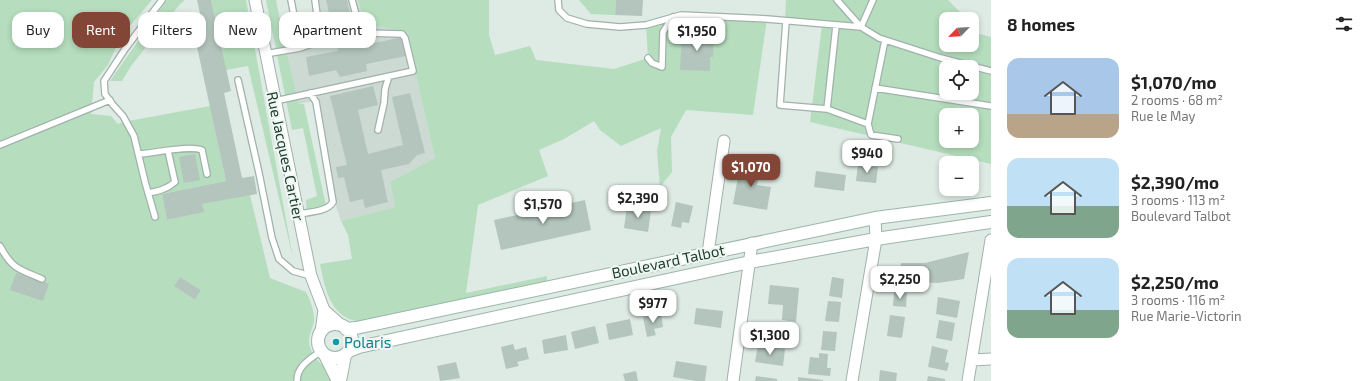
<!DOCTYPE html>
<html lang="en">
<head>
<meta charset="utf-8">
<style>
  :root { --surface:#fff; --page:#f2f2f2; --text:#222; --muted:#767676; --accent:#824536 }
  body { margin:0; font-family:"Exo 2",sans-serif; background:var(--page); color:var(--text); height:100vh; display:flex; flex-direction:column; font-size:15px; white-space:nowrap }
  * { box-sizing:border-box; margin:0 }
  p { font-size:13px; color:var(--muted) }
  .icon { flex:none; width:22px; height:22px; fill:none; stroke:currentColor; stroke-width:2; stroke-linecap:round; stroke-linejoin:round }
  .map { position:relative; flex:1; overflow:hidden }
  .panel { display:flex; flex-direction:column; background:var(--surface); width:380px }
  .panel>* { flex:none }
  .banner { position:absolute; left:12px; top:12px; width:380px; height:36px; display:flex; gap:8px }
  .needle { width:26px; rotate:245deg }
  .fabs { position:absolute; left:939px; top:12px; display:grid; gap:8px }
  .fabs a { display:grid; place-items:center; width:40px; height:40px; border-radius:8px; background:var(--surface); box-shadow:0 2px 6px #0003; font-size:20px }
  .price { position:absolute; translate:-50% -34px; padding:0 9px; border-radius:8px; background:#fff; color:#222; font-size:13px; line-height:26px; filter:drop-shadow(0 1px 2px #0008) }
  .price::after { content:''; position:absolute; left:50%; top:24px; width:12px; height:9px; margin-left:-6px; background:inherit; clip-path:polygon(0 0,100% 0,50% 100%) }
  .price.on { background:var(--accent); color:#fff }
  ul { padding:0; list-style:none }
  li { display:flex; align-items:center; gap:12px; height:100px; padding:0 16px }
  li span { display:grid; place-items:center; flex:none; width:112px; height:80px; border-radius:12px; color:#555 }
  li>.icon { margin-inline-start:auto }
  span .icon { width:48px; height:48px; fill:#fffc; stroke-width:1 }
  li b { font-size:17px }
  h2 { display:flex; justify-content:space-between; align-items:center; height:48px; padding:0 16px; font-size:17px }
  .pill { padding:0 14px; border-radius:12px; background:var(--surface); box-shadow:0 2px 6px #0003; font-size:14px; line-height:36px }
  .pill.on { background:var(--accent); color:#fff }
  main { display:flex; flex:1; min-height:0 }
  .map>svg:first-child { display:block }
  .built { fill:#ccdad3 }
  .green { fill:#b5ddbe; fill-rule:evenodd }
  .building { fill:#b3c5bd }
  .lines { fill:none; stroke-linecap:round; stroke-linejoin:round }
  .service-casing { stroke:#a1b2ab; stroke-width:8 }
  .minor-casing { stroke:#a1b2ab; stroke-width:13 }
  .secondary-casing { stroke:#9cb6ac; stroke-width:14 }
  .service { stroke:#fff; stroke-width:5.5 }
  .minor { stroke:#fff; stroke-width:11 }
  .secondary { stroke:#fff; stroke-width:12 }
  .culture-dot { fill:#0f9aa8; stroke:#eef7f2; stroke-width:1.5 }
  .labels { text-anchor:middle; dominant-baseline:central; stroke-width:4; stroke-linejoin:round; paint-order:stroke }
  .street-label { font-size:15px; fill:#1f3a31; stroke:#eef7f2 }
  .culture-label { font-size:15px; fill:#0d838f; stroke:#eef7f2; text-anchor:start }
</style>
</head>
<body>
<main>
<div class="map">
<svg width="991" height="381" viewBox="0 0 991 381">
  <rect width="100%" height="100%" fill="#deeae4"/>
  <!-- built -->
  <path class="built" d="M315,0H358L366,26H379L408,32L419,89L435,158L390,182L395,207L341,221L334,200L313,101L299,104L286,50L315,42L319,29Z"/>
  <!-- green -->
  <path class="green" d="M0,0H152L121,36L108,65L94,82L91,114L111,116L118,124L123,122L210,106L226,181L162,194L167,220L203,212L202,204L250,195L270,278L306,292C310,299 315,313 314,322C312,330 307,338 310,347C314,361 327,365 331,381H0ZM180,277L201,290L195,300L174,286Z
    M167,0H185L180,4L131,66L122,81H110Z
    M211,0H246L293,258L248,66L226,70Z
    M266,0H276L286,50L299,104H304L326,206L307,212L306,200L317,196L303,128L292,130Z
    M358,0H489V35L495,55L530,46L536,60L614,69L648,58L646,25L681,15L767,19L753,115L686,110L671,137L672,172L660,187L657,151L661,128L621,146L600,130L594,121L564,139L539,150L548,176L478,205L466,293L547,276V283L359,322C355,320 350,320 347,318C328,308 324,283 320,264L352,259L348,235L341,221L395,207L390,182L435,158L419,89L408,33L379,26H366Z
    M579,0H616L615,15L591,14Z
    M786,0H948L964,16L965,19H946V45H972V32L991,37V164L810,122L822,25L785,20ZM946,67H972V93H946ZM946,115H972V141H946Z"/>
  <!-- building -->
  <path class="building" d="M197,0H211L231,91L224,93L242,178L254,176L257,194L202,204L204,212L167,220L162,194L226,181L194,33L204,31Z
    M326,0H347L357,47L402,37L406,56L366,64L367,71L340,77L336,70L309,76L306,57L338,51Z
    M616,0H643L642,16L615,15Z
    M682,34L714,36L713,57H710V71L680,70Z
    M373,86L378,105L358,110L368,154L403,145L392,97L410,93L425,153L417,155L409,164L381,170L388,202L365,208L363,199L350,202L344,177L338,178L336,167L347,165L330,96Z
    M195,154L200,180L184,183L179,157Z
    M741,161L761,165L757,185L771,187L767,210L733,204Z
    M858,164L878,167L876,183L856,181Z
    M816,171L846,175L844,191L814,187Z
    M585,200L591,230L501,250L494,220Z
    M676,202L693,206L689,223L682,222L681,228L671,226Z
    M627,207L651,210L648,232L624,228Z
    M969,252L964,279L938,283L899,281L901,263H925Z
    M16,273L49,284L43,301L10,290Z
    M180,277L201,290L195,300L174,286Z
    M832,277L844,279L842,298L829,296Z
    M770,285L799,288L796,322L782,320L783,305L768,304Z
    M894,292L907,293L906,307L893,306Z
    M938,297L960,301L957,318L936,314Z
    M828,301L841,302L839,322L825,321Z
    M696,308L723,311L721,328L694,324Z
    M661,313L663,327L654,329L656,335L647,337L643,317Z
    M890,315L905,317L902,338L887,336Z
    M630,319L633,335L609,340L606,324Z
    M939,320L955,323L952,341L936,338Z
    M595,326L599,343L575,349L571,332Z
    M823,331L837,332L835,351L821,350Z
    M566,335L568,350L544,354L542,340Z
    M513,344L515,350L526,347L529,359L517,362L519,366L506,369L501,347Z
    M758,345L785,349L783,366L755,362Z
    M932,346L948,350L945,362L949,363L947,371L928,367Z
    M819,353L828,354L827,368H831L830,376L808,374L810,357L819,358Z
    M676,361L707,366L705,381H696L673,377Z
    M456,362L460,378L440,381L437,366Z
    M880,370L897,373L896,381H879Z
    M636,371L638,381H625L623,374Z
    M756,376L777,379V381H755Z
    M928,376L945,379V381H927Z
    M798,377L823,380V381H798Z"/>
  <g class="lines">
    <!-- service casing -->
    <g class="service-casing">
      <path id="service" d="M291,0L300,48
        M558,0L559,10L567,18L587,24L620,27L646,25L681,15L767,19L861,27L873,0
        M837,0L861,27L879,38L941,58L991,71
        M786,21L780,105L827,109
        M836,26L827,109L868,124
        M885,40L868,124L871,135L898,139
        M265,54L300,48L315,43L319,29L315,0
        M648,58L652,63L662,67L663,32L673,17
        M238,80L259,173L272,238L279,259L293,271L311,276
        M875,88L991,106
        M275,101L413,71L405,38L402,34L366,33L358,22L352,0
        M378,130L384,103L385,89L389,76
        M0,145L110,100
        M139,154C156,153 188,145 202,150L207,174
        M148,193C159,191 167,189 175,182L168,151
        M298,214C309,212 327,212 333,202L316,102L310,93
        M155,217L145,182L134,136L123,116L113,105L105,94L104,81L125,49L162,0
        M0,246C12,269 19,269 42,279
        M297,381C297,366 310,359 321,351"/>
    </g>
    <!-- minor casing -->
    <g class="minor-casing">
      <path id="minor" d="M255,0L311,276L324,310L342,326
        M708,253L724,141
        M321,332L324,310
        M972,360L991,359
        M733,381L752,243
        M852,381L876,239L875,218
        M968,381L991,240"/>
    </g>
    <!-- secondary casing -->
    <g class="secondary-casing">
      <path id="secondary" d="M318 341a17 17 0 1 1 34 0a17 17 0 1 1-34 0Z
        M346,329L356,328L875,218L991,203
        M349,351L359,347L750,262L876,239L991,222
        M325,355L338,381
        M340,381L345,355"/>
    </g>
    <!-- service -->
    <use href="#service" class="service"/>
    <!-- minor -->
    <use href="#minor" class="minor"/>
    <!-- secondary -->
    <use href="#secondary" class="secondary"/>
  </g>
  <!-- markers -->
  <circle class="culture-dot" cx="336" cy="342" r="4"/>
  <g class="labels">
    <!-- street labels -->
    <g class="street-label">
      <text transform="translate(286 156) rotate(78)">Rue Jacques Cartier</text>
      <text transform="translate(668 261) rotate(-12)">Boulevard Talbot</text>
    </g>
    <!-- culture labels -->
    <g class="culture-label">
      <text x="344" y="342">Polaris</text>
    </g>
  </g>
</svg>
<div class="fabs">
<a><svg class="needle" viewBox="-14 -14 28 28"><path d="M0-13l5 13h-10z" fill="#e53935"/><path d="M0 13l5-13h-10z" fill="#767676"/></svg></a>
<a><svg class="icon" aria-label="locate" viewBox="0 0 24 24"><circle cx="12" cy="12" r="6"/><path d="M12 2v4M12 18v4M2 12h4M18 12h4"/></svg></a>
<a>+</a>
<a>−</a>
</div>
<b class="price" style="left:697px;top:52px">$1,950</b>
<b class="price" style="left:867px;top:174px">$940</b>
<b class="price on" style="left:751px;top:188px">$1,070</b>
<b class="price" style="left:638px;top:219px">$2,390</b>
<b class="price" style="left:543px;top:225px">$1,570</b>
<b class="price" style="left:900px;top:300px">$2,250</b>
<b class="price" style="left:653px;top:324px">$977</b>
<b class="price" style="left:770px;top:356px">$1,300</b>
<div class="banner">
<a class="pill">Buy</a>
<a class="pill on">Rent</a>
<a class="pill">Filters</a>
<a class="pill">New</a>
<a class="pill">Apartment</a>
</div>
</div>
<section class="panel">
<h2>8 homes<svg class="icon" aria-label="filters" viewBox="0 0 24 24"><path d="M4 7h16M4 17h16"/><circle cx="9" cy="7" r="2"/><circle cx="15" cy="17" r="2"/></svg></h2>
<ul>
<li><span style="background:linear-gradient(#a9c7e8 70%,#b9a48a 0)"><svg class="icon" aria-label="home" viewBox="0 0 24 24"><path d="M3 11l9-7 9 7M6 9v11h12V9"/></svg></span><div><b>$1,070/mo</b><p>2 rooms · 68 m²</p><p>Rue le May</p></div></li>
<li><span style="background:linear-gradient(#bfe0f5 60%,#7fa58c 0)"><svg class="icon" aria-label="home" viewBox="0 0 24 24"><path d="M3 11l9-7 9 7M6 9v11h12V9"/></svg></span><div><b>$2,390/mo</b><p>3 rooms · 113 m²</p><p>Boulevard Talbot</p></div></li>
<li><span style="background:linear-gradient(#bfe0f5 65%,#7fa58c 0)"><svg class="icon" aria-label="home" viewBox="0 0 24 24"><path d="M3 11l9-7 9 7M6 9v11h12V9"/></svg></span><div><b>$2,250/mo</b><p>3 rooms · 116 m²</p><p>Rue Marie-Victorin</p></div></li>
</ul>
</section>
</main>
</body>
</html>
